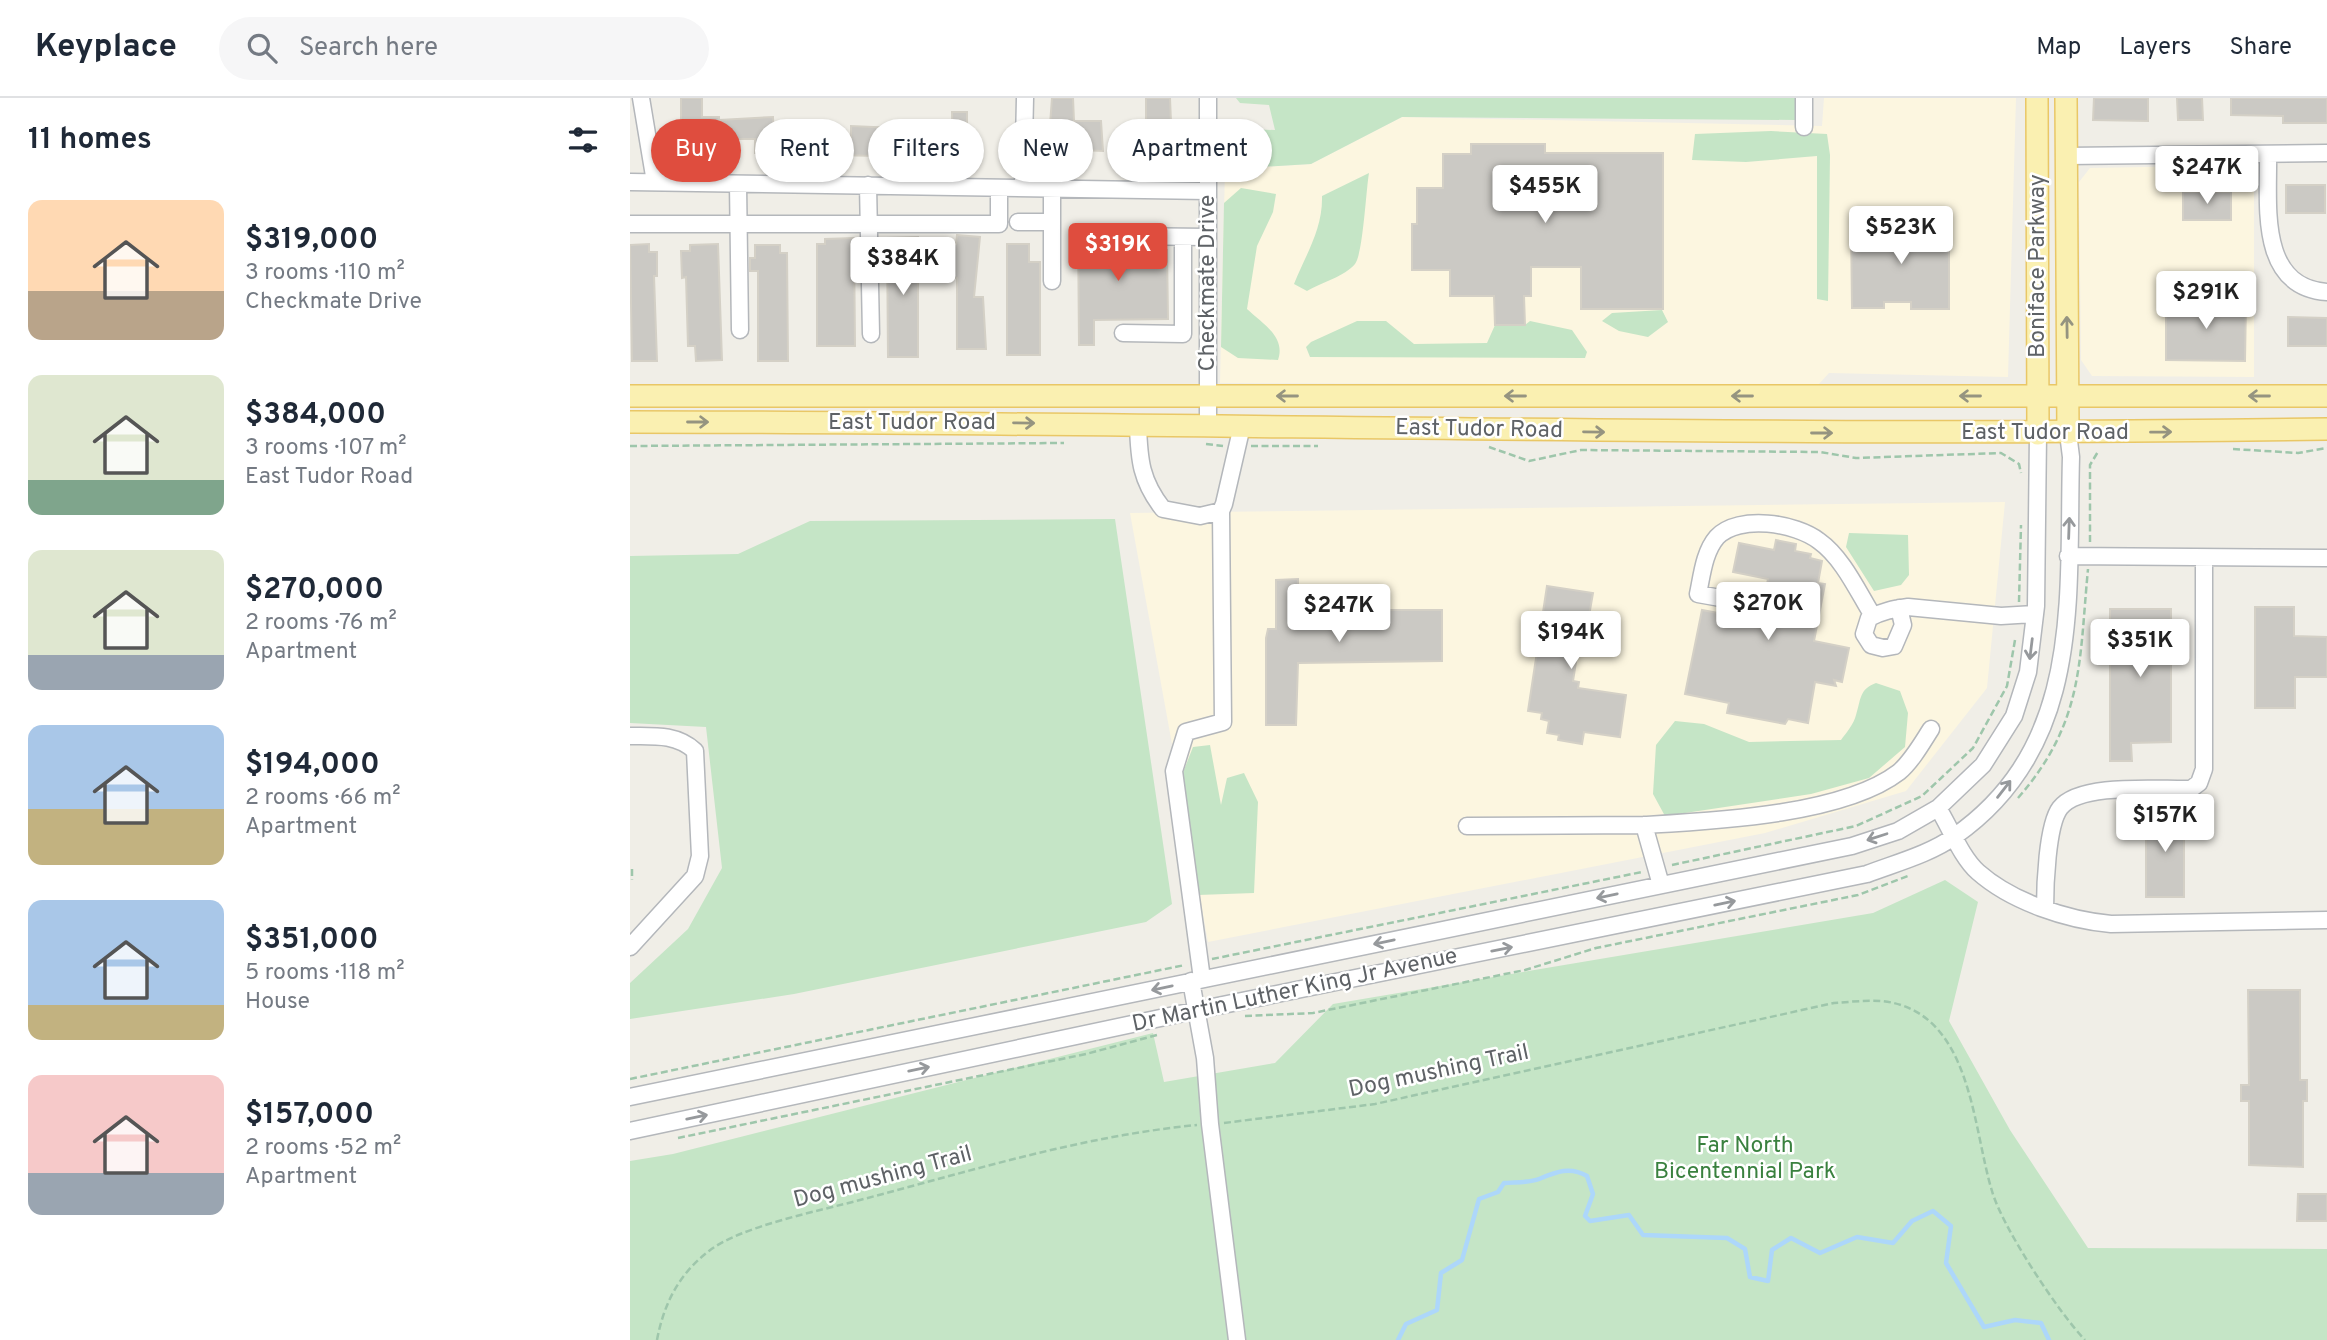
<!DOCTYPE html>
<html lang="en">
<head>
<meta charset="utf-8">
<style>
  :root { --surface:#fff; --page:#f6f6f7; --text:#1f2937; --muted:#747a83; --line:#e0e1e3; --accent:#df4d3e }
  body { margin:0; font-family:Overpass,sans-serif; background:var(--page); color:var(--text); height:100vh; display:flex; flex-direction:column; font-size:26px; white-space:nowrap }
  * { box-sizing:border-box; margin:0 }
  p { font-size:23px; color:var(--muted) }
  .icon { flex:none; width:38px; height:38px; fill:none; stroke:currentColor; stroke-width:2; stroke-linecap:round; stroke-linejoin:round }
  .map { position:relative; flex:1; overflow:hidden }
  .drawer { display:flex; flex-direction:column; background:var(--surface); width:630px }
  .drawer>* { flex:none }
  .guide { position:absolute; left:21px; top:21px; width:665px; height:63px; display:flex; gap:14px }
  .price { position:absolute; translate:-50% -60px; padding:0 16px; border-radius:7px; background:#fff; color:#222; font-size:23px; line-height:46px; filter:drop-shadow(0 2px 4px #0008) }
  .price::after { content:''; position:absolute; left:50%; top:42px; width:21px; height:16px; margin-left:-10px; background:inherit; clip-path:polygon(0 0,100% 0,50% 100%) }
  .price.current { background:var(--accent); color:#fff }
  ul { padding:0; list-style:none }
  li { display:flex; align-items:center; gap:21px; height:175px; padding:0 28px }
  li span { display:grid; place-items:center; flex:none; width:196px; height:140px; border-radius:14px; color:#555 }
  li>.icon { margin-inline-start:auto }
  span .icon { width:84px; height:84px; fill:#fffc; stroke-width:1 }
  li b { font-size:30px }
  h2 { display:flex; justify-content:space-between; align-items:center; height:84px; padding:0 28px; font-size:30px }
  .pill { padding:0 24px; border-radius:32px; background:var(--surface); box-shadow:0 2px 5px #0004; font-size:24px; line-height:63px }
  .pill.current { background:var(--accent); color:#fff }
  header { display:flex; align-items:center; gap:42px; box-sizing:border-box; height:98px; padding:0 35px; background:var(--surface); border-bottom:2px solid var(--line) }
  header strong { font-size:33px }
  nav { display:flex; gap:38px; margin-inline-start:auto; font-size:24px }
  .search { width:490px; height:63px; background:var(--page); display:flex; align-items:center; gap:18px; box-sizing:border-box; padding:0 24px; border-radius:38px; color:var(--muted); font-size:26px }
  main { display:flex; flex:1; min-height:0 }
  .map>svg:first-child { display:block }
  .commercial { fill:#fcf6e0 }
  .green { fill:#c5e5c6 }
  .lines { fill:none; stroke-linecap:round; stroke-linejoin:round }
  .stream { stroke:#add7fa; stroke-width:4.5 }
  .building { fill:#cbc9c4; stroke:#d4d0c6; stroke-width:2 }
  .minor-casing { stroke:#b4b7bb; stroke-width:19 }
  .major-casing { stroke:#e9c766; stroke-width:24 }
  .path { stroke:#9ec6ab; stroke-width:2.5; stroke-dasharray:7 3.5; stroke-linecap:butt }
  .minor { stroke:#fff; stroke-width:16 }
  .major { stroke:#faf0b1; stroke-width:21 }
  .oneway { stroke:#959480 }
  .oneway2 { stroke:#96999c }
  .labels { text-anchor:middle; dominant-baseline:central; stroke-width:5; stroke-linejoin:round; paint-order:stroke }
  .street-label { font-size:23px; fill:#5e6266; stroke:#fff }
  .park-label { font-size:23px; fill:#3a813f; stroke:#fff }
</style>
</head>
<body>
<header>
<strong>Keyplace</strong>
<div class="search"><svg class="icon" aria-label="search" viewBox="0 0 24 24"><circle cx="10" cy="10" r="6"/><path d="M15 15l6 6"/></svg>Search here</div>
<nav><a>Map</a><a>Layers</a><a>Share</a></nav>
</header>
<main>
<section class="drawer">
<h2>11 homes<svg class="icon" aria-label="filters" viewBox="0 0 24 24"><path d="M4 7h16M4 17h16"/><circle cx="9" cy="7" r="2"/><circle cx="15" cy="17" r="2"/></svg></h2>
<ul>
<li><span style="background:linear-gradient(#ffd9b3 65%,#b9a48a 0)"><svg class="icon" aria-label="home" viewBox="0 0 24 24"><path d="M3 11l9-7 9 7M6 9v11h12V9"/></svg></span><div><b>$319,000</b><p>3 rooms · 110 m²</p><p>Checkmate Drive</p></div></li>
<li><span style="background:linear-gradient(#dfe7d0 75%,#7fa58c 0)"><svg class="icon" aria-label="home" viewBox="0 0 24 24"><path d="M3 11l9-7 9 7M6 9v11h12V9"/></svg></span><div><b>$384,000</b><p>3 rooms · 107 m²</p><p>East Tudor Road</p></div></li>
<li><span style="background:linear-gradient(#dfe7d0 75%,#9aa5b1 0)"><svg class="icon" aria-label="home" viewBox="0 0 24 24"><path d="M3 11l9-7 9 7M6 9v11h12V9"/></svg></span><div><b>$270,000</b><p>2 rooms · 76 m²</p><p>Apartment</p></div></li>
<li><span style="background:linear-gradient(#a9c7e8 60%,#c2b280 0)"><svg class="icon" aria-label="home" viewBox="0 0 24 24"><path d="M3 11l9-7 9 7M6 9v11h12V9"/></svg></span><div><b>$194,000</b><p>2 rooms · 66 m²</p><p>Apartment</p></div></li>
<li><span style="background:linear-gradient(#a9c7e8 75%,#c2b280 0)"><svg class="icon" aria-label="home" viewBox="0 0 24 24"><path d="M3 11l9-7 9 7M6 9v11h12V9"/></svg></span><div><b>$351,000</b><p>5 rooms · 118 m²</p><p>House</p></div></li>
<li><span style="background:linear-gradient(#f6c9c9 70%,#9aa5b1 0)"><svg class="icon" aria-label="home" viewBox="0 0 24 24"><path d="M3 11l9-7 9 7M6 9v11h12V9"/></svg></span><div><b>$157,000</b><p>2 rooms · 52 m²</p><p>Apartment</p></div></li>
</ul>
</section>
<div class="map">
<svg width="1697" height="1242" viewBox="0 0 1697 1242">
  <rect width="100%" height="100%" fill="#f0eee7"/>
  <!-- commercial -->
  <path class="commercial" d="M1194,0H1386L1378,279L1199,275L1188,287L590,285L595,71L681,66L772,19L1192,28Z
    M1624,67V279L1462,278L1451,262L1449,84L1460,70Z
    M1375,404L1357,590L1276,693L1135,735L578,844L500,415Z"/>
  <!-- green -->
  <path class="green" d="M606,0H1165V22L772,19L681,66L595,71L591,30L645,32L639,7L610,5Z
    M1141,33L1197,36L1200,57L1198,203L1187,201V58L1116,64L1062,62L1065,36Z
    M739,75C736,92 733,156 725,166C715,178 691,185 677,193L664,186C676,156 693,131 692,98Z
    M611,90L646,96L643,114L627,148L617,211C633,226 656,239 648,262L608,260L591,249L594,105Z
    M1032,212L1038,224L1018,239L989,233L972,223L982,215Z
    M727,223H756L784,246L857,245L865,227H895L900,223L942,232L957,254L955,260L680,259L676,249L681,244Z
    M485,421L542,806L516,824L164,896L0,921V885L58,831L92,770L76,629L0,625V458L108,456L180,423Z
    M1219,435L1278,437L1279,477L1271,487L1244,493L1216,449Z
    M1246,585L1270,593L1278,615L1275,649L1239,680L1181,696L1035,718L1023,696L1026,647L1045,623L1074,626L1119,644L1211,642C1216,635 1224,626 1226,617C1231,602 1229,591 1246,585Z
    M580,647L591,707L597,680L614,675L628,704L624,795L568,797L550,682L563,649Z
    M1315,782L1348,804L1319,923L1380,1032L1458,1150L1697,1151V1242H0V1063L43,1056L523,935L534,984L645,965L703,906L1243,815Z"/>
  <g class="lines">
    <!-- stream -->
    <path class="stream" d="M768,1242L776,1226L807,1212L811,1175L832,1162L849,1101L868,1094L874,1085C885,1084 899,1085 909,1081C926,1074 940,1068 957,1078L963,1096L955,1118L960,1123L999,1117L1013,1137L1097,1140L1115,1151L1120,1179L1138,1183L1142,1152L1161,1140L1190,1155L1227,1139L1263,1145L1282,1123L1303,1113L1321,1128L1316,1165L1354,1229L1385,1222L1411,1225L1419,1242"/>
  </g>
  <!-- building -->
  <path class="building" d="M51,0H72V19H89V22L143,19L144,40H221V28L267,30V25H299V59L201,57V61H160V54L125,55V41H91V53L56,54V40H51Z
    M422,0H443L444,23H471L473,53L450,52L449,41L419,40Z
    M516,0H540L542,49H531L530,59L509,58L510,23H516Z
    M1464,0H1518V23L1463,22Z
    M1547,0H1572L1573,22H1548Z
    M1601,0H1697V25H1653V18L1601,17Z
    M322,14H337V62L323,63Z
    M841,46H915V55H1033V211H951V169H901V198H894L895,227H865L864,198H820V172H782V126H787V90H813V56H841Z
    M1656,87H1695V115H1656Z
    M1553,94H1601V122H1553Z
    M476,126L477,153L537,152L538,221L464,222V247H449L448,127Z
    M1221,126H1254V133H1280V126H1319V211H1281V204H1254V210H1222Z
    M327,137L350,139L344,199H353L356,251H327V180L323,179L324,174L317,173L320,145L326,146Z
    M288,139V259H258L257,140Z
    M224,140L225,248H187V146H195V141Z
    M19,146V154H27V178H24L27,263H2L0,147Z
    M88,146L92,262L66,263L65,248H58L56,179L52,180L51,153H60V147Z
    M377,146H399V164H410V257H377Z
    M125,147H150V155H157L158,263H128V173H120V160H125Z
    M1536,204H1616L1615,263L1536,262Z
    M1658,219L1697,220V248H1658Z
    M1146,442L1166,446L1165,453L1181,456L1180,460L1192,463L1188,485L1195,486L1184,543L1219,550L1212,584L1204,582L1206,588L1185,584L1178,625L1158,621L1155,626L1097,615L1099,605L1055,596L1072,512L1130,523L1138,481L1103,474L1109,445L1144,452Z
    M668,481V512H812V563L668,565L666,627H636V540L638,531H646V482Z
    M917,488L963,495L959,518L973,520L968,554L948,551L943,583L949,584L948,590L996,597L990,639L954,634L952,646L928,642L929,637L917,635L919,623L911,621L912,615L898,613Z
    M1625,509H1664V538L1697,539V579H1665V610H1625Z
    M1480,511H1541V644L1501,645L1502,663H1480Z
    M1516,713H1554V799H1516Z
    M1618,892H1670V982H1677V1003H1673V1069L1619,1067V1003H1611V987H1619Z
    M1668,1096H1697V1123H1667Z"/>
  <g class="lines">
    <!-- minor casing -->
    <g class="minor-casing">
      <path id="minor" d="M11,0L25,84
        M578,0V328
        M1174,0V29
        M1638,56C1639,105 1627,189 1697,194
        M1436,58L1697,55
        M0,84L578,93
        M108,86L110,232
        M238,87L241,236
        M393,90L395,0
        M422,91V183
        M388,124H422
        M0,126H369V90
        M491,138L577,139
        M493,235L553,236V139
        M508,327C509,362 511,383 533,411L570,418L591,413L594,406L612,328
        M1438,458L1697,460
        M1096,501L1068,496C1072,477 1074,454 1087,439C1109,416 1166,425 1189,443C1213,460 1228,494 1243,518
        M1269,510L1273,527L1264,548L1253,550L1241,547L1234,536L1239,520C1253,513 1263,511 1278,509L1371,518L1405,516
        M0,638C24,638 47,636 65,653L70,758L65,778L0,849
        M1308,710C1320,729 1331,759 1348,774C1382,804 1437,822 1481,826L1697,822
        M1014,727C1084,723 1213,717 1269,674C1282,663 1292,645 1301,631
        M837,728L1014,727L1031,787
        M1415,811C1415,789 1417,727 1430,710C1450,684 1529,692 1561,691L1569,685L1574,671V460
        M572,881L544,673L556,634L593,624L591,413
        M561,883L575,960L580,1026L607,1242
        M0,999L1222,748L1268,733L1308,710L1353,667L1384,618L1398,574L1406,508L1408,336
        M0,1033L568,912L1237,776C1266,765 1300,756 1325,738C1455,647 1437,498 1441,359L1438,335"/>
    </g>
    <!-- major casing -->
    <g class="major-casing">
      <path id="major" d="M1407,0L1408,336
        M1436,0L1438,335
        M0,298H1697
        M0,324C566,324 1131,340 1697,331"/>
    </g>
    <!-- path -->
    <path class="path" d="M576,346L593,348
      M0,348L434,345
      M621,348H688
      M859,349L899,363L951,352L1190,354L1226,360L1371,355L1389,366L1391,375
      M1603,351L1668,355L1697,350
      M1460,444V367L1469,352
      M1389,504L1391,427
      M1388,700C1454,624 1449,565 1458,471
      M1042,767L1226,728L1292,698L1343,650L1377,588L1385,542
      M2,771V782
      M582,861L1012,774
      M615,918L683,915L895,872L966,850L1228,797L1278,778
      M0,981L555,867
      M594,1025L745,1006L1204,905C1219,904 1236,902 1252,903C1342,913 1342,1028 1362,1093C1372,1129 1429,1215 1455,1242
      M48,1040L456,956L527,937
      M27,1242C34,1205 49,1176 79,1153C111,1128 189,1113 230,1102C341,1073 452,1038 567,1027"/>
    <!-- minor -->
    <use href="#minor" class="minor"/>
    <!-- major -->
    <use href="#major" class="major"/>
  </g>
  <!-- one-way arrows -->
  <defs><path id="oneway-shaft" d="M-6 0H5M1.5-3L5.5 0L1.5 3" fill="none" stroke-width="1.6" stroke-linecap="round" stroke-linejoin="round" transform="scale(1.75)"/></defs>
  <g class="oneway">
    <use href="#oneway-shaft" transform="translate(1437 229) rotate(-91)"/>
    <use href="#oneway-shaft" transform="translate(657 298) rotate(180)"/>
    <use href="#oneway-shaft" transform="translate(885 298) rotate(180)"/>
    <use href="#oneway-shaft" transform="translate(1112 298) rotate(-180)"/>
    <use href="#oneway-shaft" transform="translate(1340 298) rotate(180)"/>
    <use href="#oneway-shaft" transform="translate(1629 298) rotate(-180)"/>
    <use href="#oneway-shaft" transform="translate(68 324)"/>
    <use href="#oneway-shaft" transform="translate(394 325) rotate(1)"/>
    <use href="#oneway-shaft" transform="translate(964 334) rotate(1)"/>
    <use href="#oneway-shaft" transform="translate(1531 334) rotate(-1)"/>
    <use href="#oneway-shaft" transform="translate(1192 335)"/>
  </g>
  <g class="oneway2">
    <use href="#oneway-shaft" transform="translate(1439 430) rotate(-88)"/>
    <use href="#oneway-shaft" transform="translate(1401 551) rotate(97)"/>
    <use href="#oneway-shaft" transform="translate(1374 691) rotate(-52)"/>
    <use href="#oneway-shaft" transform="translate(1247 739) rotate(162)"/>
    <use href="#oneway-shaft" transform="translate(977 798) rotate(168)"/>
    <use href="#oneway-shaft" transform="translate(1095 805) rotate(-12)"/>
    <use href="#oneway-shaft" transform="translate(754 844) rotate(168)"/>
    <use href="#oneway-shaft" transform="translate(872 851) rotate(-11)"/>
    <use href="#oneway-shaft" transform="translate(532 890) rotate(168)"/>
    <use href="#oneway-shaft" transform="translate(289 971) rotate(-12)"/>
    <use href="#oneway-shaft" transform="translate(67 1019) rotate(-12)"/>
  </g>
  <g class="labels">
    <!-- street labels -->
    <g class="street-label">
      <text transform="translate(1408 168) rotate(-90)">Boniface Parkway</text>
      <text transform="translate(578 185) rotate(-90)">Checkmate Drive</text>
      <text x="282" y="325">East Tudor Road</text>
      <text transform="translate(849 332) rotate(1)">East Tudor Road</text>
      <text x="1415" y="335">East Tudor Road</text>
      <text transform="translate(665 893) rotate(-12)">Dr Martin Luther King Jr Avenue</text>
      <text transform="translate(809 974) rotate(-12)">Dog mushing Trail</text>
      <text transform="translate(253 1080) rotate(-15)">Dog mushing Trail</text>
    </g>
    <!-- park labels -->
    <g class="park-label">
      <text x="1115" y="1048">Far North<tspan x="1115" dy="26">Bicentennial Park</tspan></text>
    </g>
  </g>
</svg>
<b class="price" style="left:1577px;top:108px">$247K</b>
<b class="price" style="left:915px;top:127px">$455K</b>
<b class="price" style="left:1271px;top:168px">$523K</b>
<b class="price current" style="left:488px;top:185px">$319K</b>
<b class="price" style="left:273px;top:199px">$384K</b>
<b class="price" style="left:1576px;top:233px">$291K</b>
<b class="price" style="left:1138px;top:544px">$270K</b>
<b class="price" style="left:709px;top:546px">$247K</b>
<b class="price" style="left:941px;top:573px">$194K</b>
<b class="price" style="left:1510px;top:581px">$351K</b>
<b class="price" style="left:1535px;top:756px">$157K</b>
<div class="guide">
<a class="pill current">Buy</a>
<a class="pill">Rent</a>
<a class="pill">Filters</a>
<a class="pill">New</a>
<a class="pill">Apartment</a>
</div>
</div>
</main>
</body>
</html>
